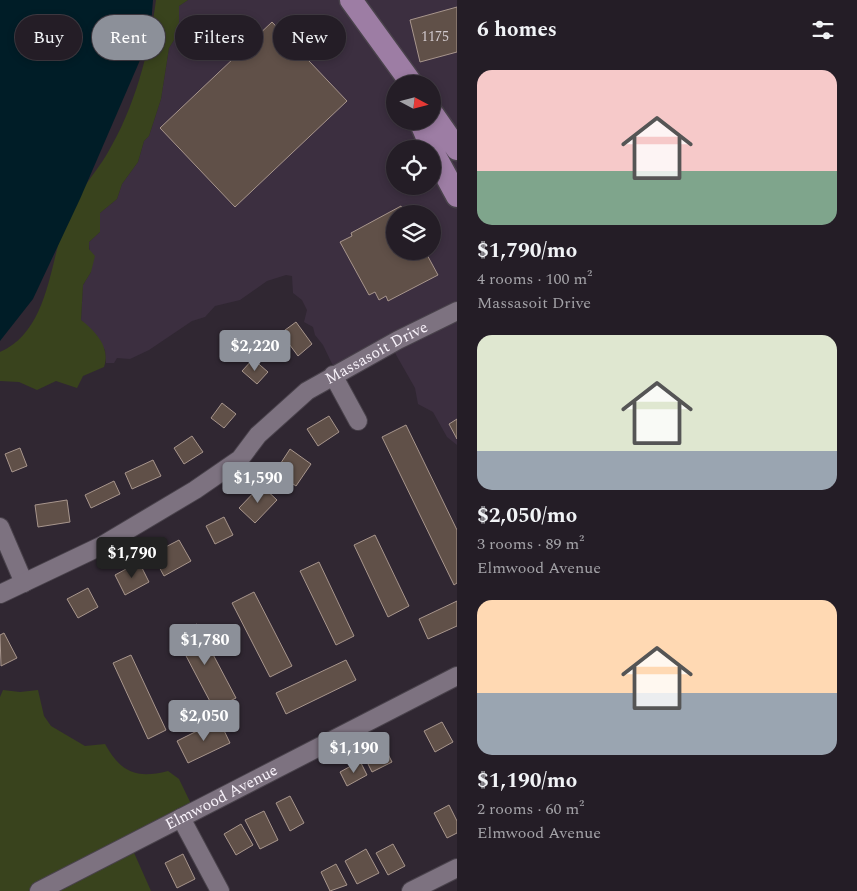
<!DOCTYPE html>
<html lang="en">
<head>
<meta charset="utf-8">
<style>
  :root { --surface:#241d26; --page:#2c262e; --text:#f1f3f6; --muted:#a3a2a7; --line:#413b43; --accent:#8c9099 }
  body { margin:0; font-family:Spectral,serif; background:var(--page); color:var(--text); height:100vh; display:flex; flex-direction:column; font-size:19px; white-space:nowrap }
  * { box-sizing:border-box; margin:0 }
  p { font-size:16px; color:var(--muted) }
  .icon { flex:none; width:28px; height:28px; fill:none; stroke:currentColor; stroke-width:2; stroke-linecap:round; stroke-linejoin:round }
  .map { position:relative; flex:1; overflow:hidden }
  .details { display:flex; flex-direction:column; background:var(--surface); width:400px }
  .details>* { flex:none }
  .hud { position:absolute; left:15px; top:15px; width:366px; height:45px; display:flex; gap:10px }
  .needle { width:32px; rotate:97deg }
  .buttons { position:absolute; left:386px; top:75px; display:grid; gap:10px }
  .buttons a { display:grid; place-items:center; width:55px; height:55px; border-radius:50%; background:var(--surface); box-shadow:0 2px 8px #0003,0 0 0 1px var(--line); font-size:25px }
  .price { position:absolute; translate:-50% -42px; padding:0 11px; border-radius:5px; background:var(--accent); color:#fff; font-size:16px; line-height:32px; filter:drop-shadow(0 1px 2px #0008) }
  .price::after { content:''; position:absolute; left:50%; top:30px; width:15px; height:11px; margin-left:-8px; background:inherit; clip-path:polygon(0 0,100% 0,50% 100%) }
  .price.current { background:#222; color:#fff }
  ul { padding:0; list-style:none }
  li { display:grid; align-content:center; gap:10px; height:265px; padding:0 20px }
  li span { display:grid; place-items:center; height:155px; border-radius:15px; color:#555 }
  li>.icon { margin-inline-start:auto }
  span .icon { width:90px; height:90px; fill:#fffc; stroke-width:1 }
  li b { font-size:21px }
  h2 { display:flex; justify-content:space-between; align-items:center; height:60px; padding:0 20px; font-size:21px }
  .chip { padding:0 18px; border-radius:22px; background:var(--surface); box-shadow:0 2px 8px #0003,0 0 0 1px var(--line); font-size:18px; line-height:45px }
  .chip.current { background:var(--accent); color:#fff }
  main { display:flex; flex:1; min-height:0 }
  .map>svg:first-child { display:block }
  .built { fill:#3c2f40; fill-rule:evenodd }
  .green { fill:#39431d }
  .water { fill:#001d27 }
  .building { fill:#605048; stroke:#a8968d }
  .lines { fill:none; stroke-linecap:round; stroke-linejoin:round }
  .minor-casing { stroke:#49424b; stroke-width:20 }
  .major-casing { stroke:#49424b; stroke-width:25 }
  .minor { stroke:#7d7280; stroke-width:18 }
  .major { stroke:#9d7da4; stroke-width:22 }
  .labels { text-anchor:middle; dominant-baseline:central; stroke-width:5; stroke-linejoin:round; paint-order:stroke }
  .number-label { font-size:14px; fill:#d2cace }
  .street-label { font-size:16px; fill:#f8f2fa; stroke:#261d28 }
</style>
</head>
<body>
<main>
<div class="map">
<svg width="457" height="891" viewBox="0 0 457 891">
  <rect width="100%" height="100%" fill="#302732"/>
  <!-- built -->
  <path class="built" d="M188,0H457V445L447,437L433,412L418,404L415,388L391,346L336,372L323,345L315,335L313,327L304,322L307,310L302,300L293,293L292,276L286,275L267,281L240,300L215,306L205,317L192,321L149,350L130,359L117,358L114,363H106L105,350L81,320L83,285L91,272L89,242L100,232V213L117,199L122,184L138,162L144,141L149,136L161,99L169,48L179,32V6ZM395,84H432V121H395ZM395,149H432V186H395ZM395,214H432V251H395Z"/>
  <!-- green -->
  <path class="green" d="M156,0H188L179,6V32L169,48L161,99L149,136L144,141L138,162L122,184L117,199L100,213V232L89,242V249L95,256L91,272L83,285L81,320C95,331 111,347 104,367L83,376L77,388L56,381L37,390L19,382L0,381V352C49,331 50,261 66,218C74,197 95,174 107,154C135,107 149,53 156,0Z
    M3,690L20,692L38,690L44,716L51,726L85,746L105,744C121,773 137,779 168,771L179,779L194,810L131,846L151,891H0V697Z"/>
  <!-- water -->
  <path class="water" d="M0,0H153L150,37L80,199L33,299L0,341Z"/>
  <!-- building -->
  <path class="building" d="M457,7V52L420,62L410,20Z
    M272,22L347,101L235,207L160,128Z
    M401,206L405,214H395V251H425L438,275L388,301L386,296L379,300L375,292L369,295L340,242L352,236L351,233Z
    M296,322L312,344L298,356L281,333Z
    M253,359L268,372L257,384L242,371Z
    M222,403L236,414L224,428L211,418Z
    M329,416L339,432L318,446L307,429Z
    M457,419V439L449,424Z
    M406,425L457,530V583L454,585L382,437Z
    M192,436L203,452L184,464L174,448Z
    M20,448L27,466L12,472L5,454Z
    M290,449L311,464L296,486L275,472Z
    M153,460L161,476L132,489L125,473Z
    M114,481L120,494L91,508L85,495Z
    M261,485L277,500L255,523L239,508Z
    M67,500L70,522L38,527L35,505Z
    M224,517L233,535L215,544L206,526Z
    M375,535L409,606L388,617L354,545Z
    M179,540L191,561L164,576L152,554Z
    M139,562L149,582L125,595L115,575Z
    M319,562L354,636L336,645L300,571Z
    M88,588L98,607L78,618L67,599Z
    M254,592L292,666L270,677L232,603Z
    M457,601V626L428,639L419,619Z
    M197,624L236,698L214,709L175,635Z
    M4,633L17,658L1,666L0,635Z
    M131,655L166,730L148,739L113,663Z
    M346,660L356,680L286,714L276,693Z
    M219,720L230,743L188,763L177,741Z
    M442,722L453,742L435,752L424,731Z
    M385,748L392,762L372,772L365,758Z
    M360,761L367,775L347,786L340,772Z
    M290,796L304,823L290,831L276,803Z
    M449,805L457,821V833L447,838L434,813Z
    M264,811L278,840L260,849L245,820Z
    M241,824L253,845L236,855L224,834Z
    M393,844L405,866L388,875L376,853Z
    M366,849L379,873L357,884L345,861Z
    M183,854L195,879L177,888L165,863Z
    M336,864L347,885L330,891L321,872Z"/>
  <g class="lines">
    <!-- minor casing -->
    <g class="minor-casing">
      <g id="minor">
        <path d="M333,375L358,421"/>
        <path d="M0,527L24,583"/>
        <path id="s1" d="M0,594L101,546L195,490L240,459L258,435L307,391L398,340L457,311"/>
        <path d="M181,818L220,891"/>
        <path id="s2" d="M39,891L457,676"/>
        <path d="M411,891L457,868"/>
      </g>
    </g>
    <!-- major casing -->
    <g class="major-casing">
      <path id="major" d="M351,0L412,84
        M432,113L457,149
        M420,121L432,149
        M432,150L457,196"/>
    </g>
    <!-- minor -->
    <use href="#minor" class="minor"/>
    <!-- major -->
    <use href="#major" class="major"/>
  </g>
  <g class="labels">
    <!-- number labels -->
    <g class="number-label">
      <text x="435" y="36">1175</text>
    </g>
    <!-- street labels -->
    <g class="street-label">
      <text stroke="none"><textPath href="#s1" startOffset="451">Massasoit Drive</textPath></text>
      <text stroke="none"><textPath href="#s2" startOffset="205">Elmwood Avenue</textPath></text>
    </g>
  </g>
</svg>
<div class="buttons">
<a><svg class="needle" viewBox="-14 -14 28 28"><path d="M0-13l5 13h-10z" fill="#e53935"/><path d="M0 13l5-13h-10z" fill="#a3a2a7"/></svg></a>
<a><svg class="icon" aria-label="locate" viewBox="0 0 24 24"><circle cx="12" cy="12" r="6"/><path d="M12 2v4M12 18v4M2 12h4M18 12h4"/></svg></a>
<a><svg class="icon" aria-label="layers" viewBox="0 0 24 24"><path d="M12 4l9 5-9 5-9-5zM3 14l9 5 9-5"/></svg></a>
</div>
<b class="price" style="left:255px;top:372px">$2,220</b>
<b class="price" style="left:258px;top:504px">$1,590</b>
<b class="price current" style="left:132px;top:579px">$1,790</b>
<b class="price" style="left:205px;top:666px">$1,780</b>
<b class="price" style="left:204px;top:742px">$2,050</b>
<b class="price" style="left:354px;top:774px">$1,190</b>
<div class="hud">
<a class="chip">Buy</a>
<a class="chip current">Rent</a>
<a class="chip">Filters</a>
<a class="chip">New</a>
</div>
</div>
<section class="details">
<h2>6 homes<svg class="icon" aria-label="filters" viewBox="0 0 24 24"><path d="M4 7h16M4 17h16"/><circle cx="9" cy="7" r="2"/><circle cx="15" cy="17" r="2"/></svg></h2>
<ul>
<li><span style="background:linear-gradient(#f6c9c9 65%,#7fa58c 0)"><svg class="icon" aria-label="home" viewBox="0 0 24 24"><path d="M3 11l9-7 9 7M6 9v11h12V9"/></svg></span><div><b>$1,790/mo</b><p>4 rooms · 100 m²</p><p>Massasoit Drive</p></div></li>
<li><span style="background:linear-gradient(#dfe7d0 75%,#9aa5b1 0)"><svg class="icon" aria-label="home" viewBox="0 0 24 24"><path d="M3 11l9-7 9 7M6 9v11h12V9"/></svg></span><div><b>$2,050/mo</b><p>3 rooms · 89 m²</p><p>Elmwood Avenue</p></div></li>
<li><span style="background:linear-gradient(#ffd9b3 60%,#9aa5b1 0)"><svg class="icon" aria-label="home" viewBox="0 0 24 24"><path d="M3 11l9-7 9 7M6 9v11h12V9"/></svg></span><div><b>$1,190/mo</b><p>2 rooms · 60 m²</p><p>Elmwood Avenue</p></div></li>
</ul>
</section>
</main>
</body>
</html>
